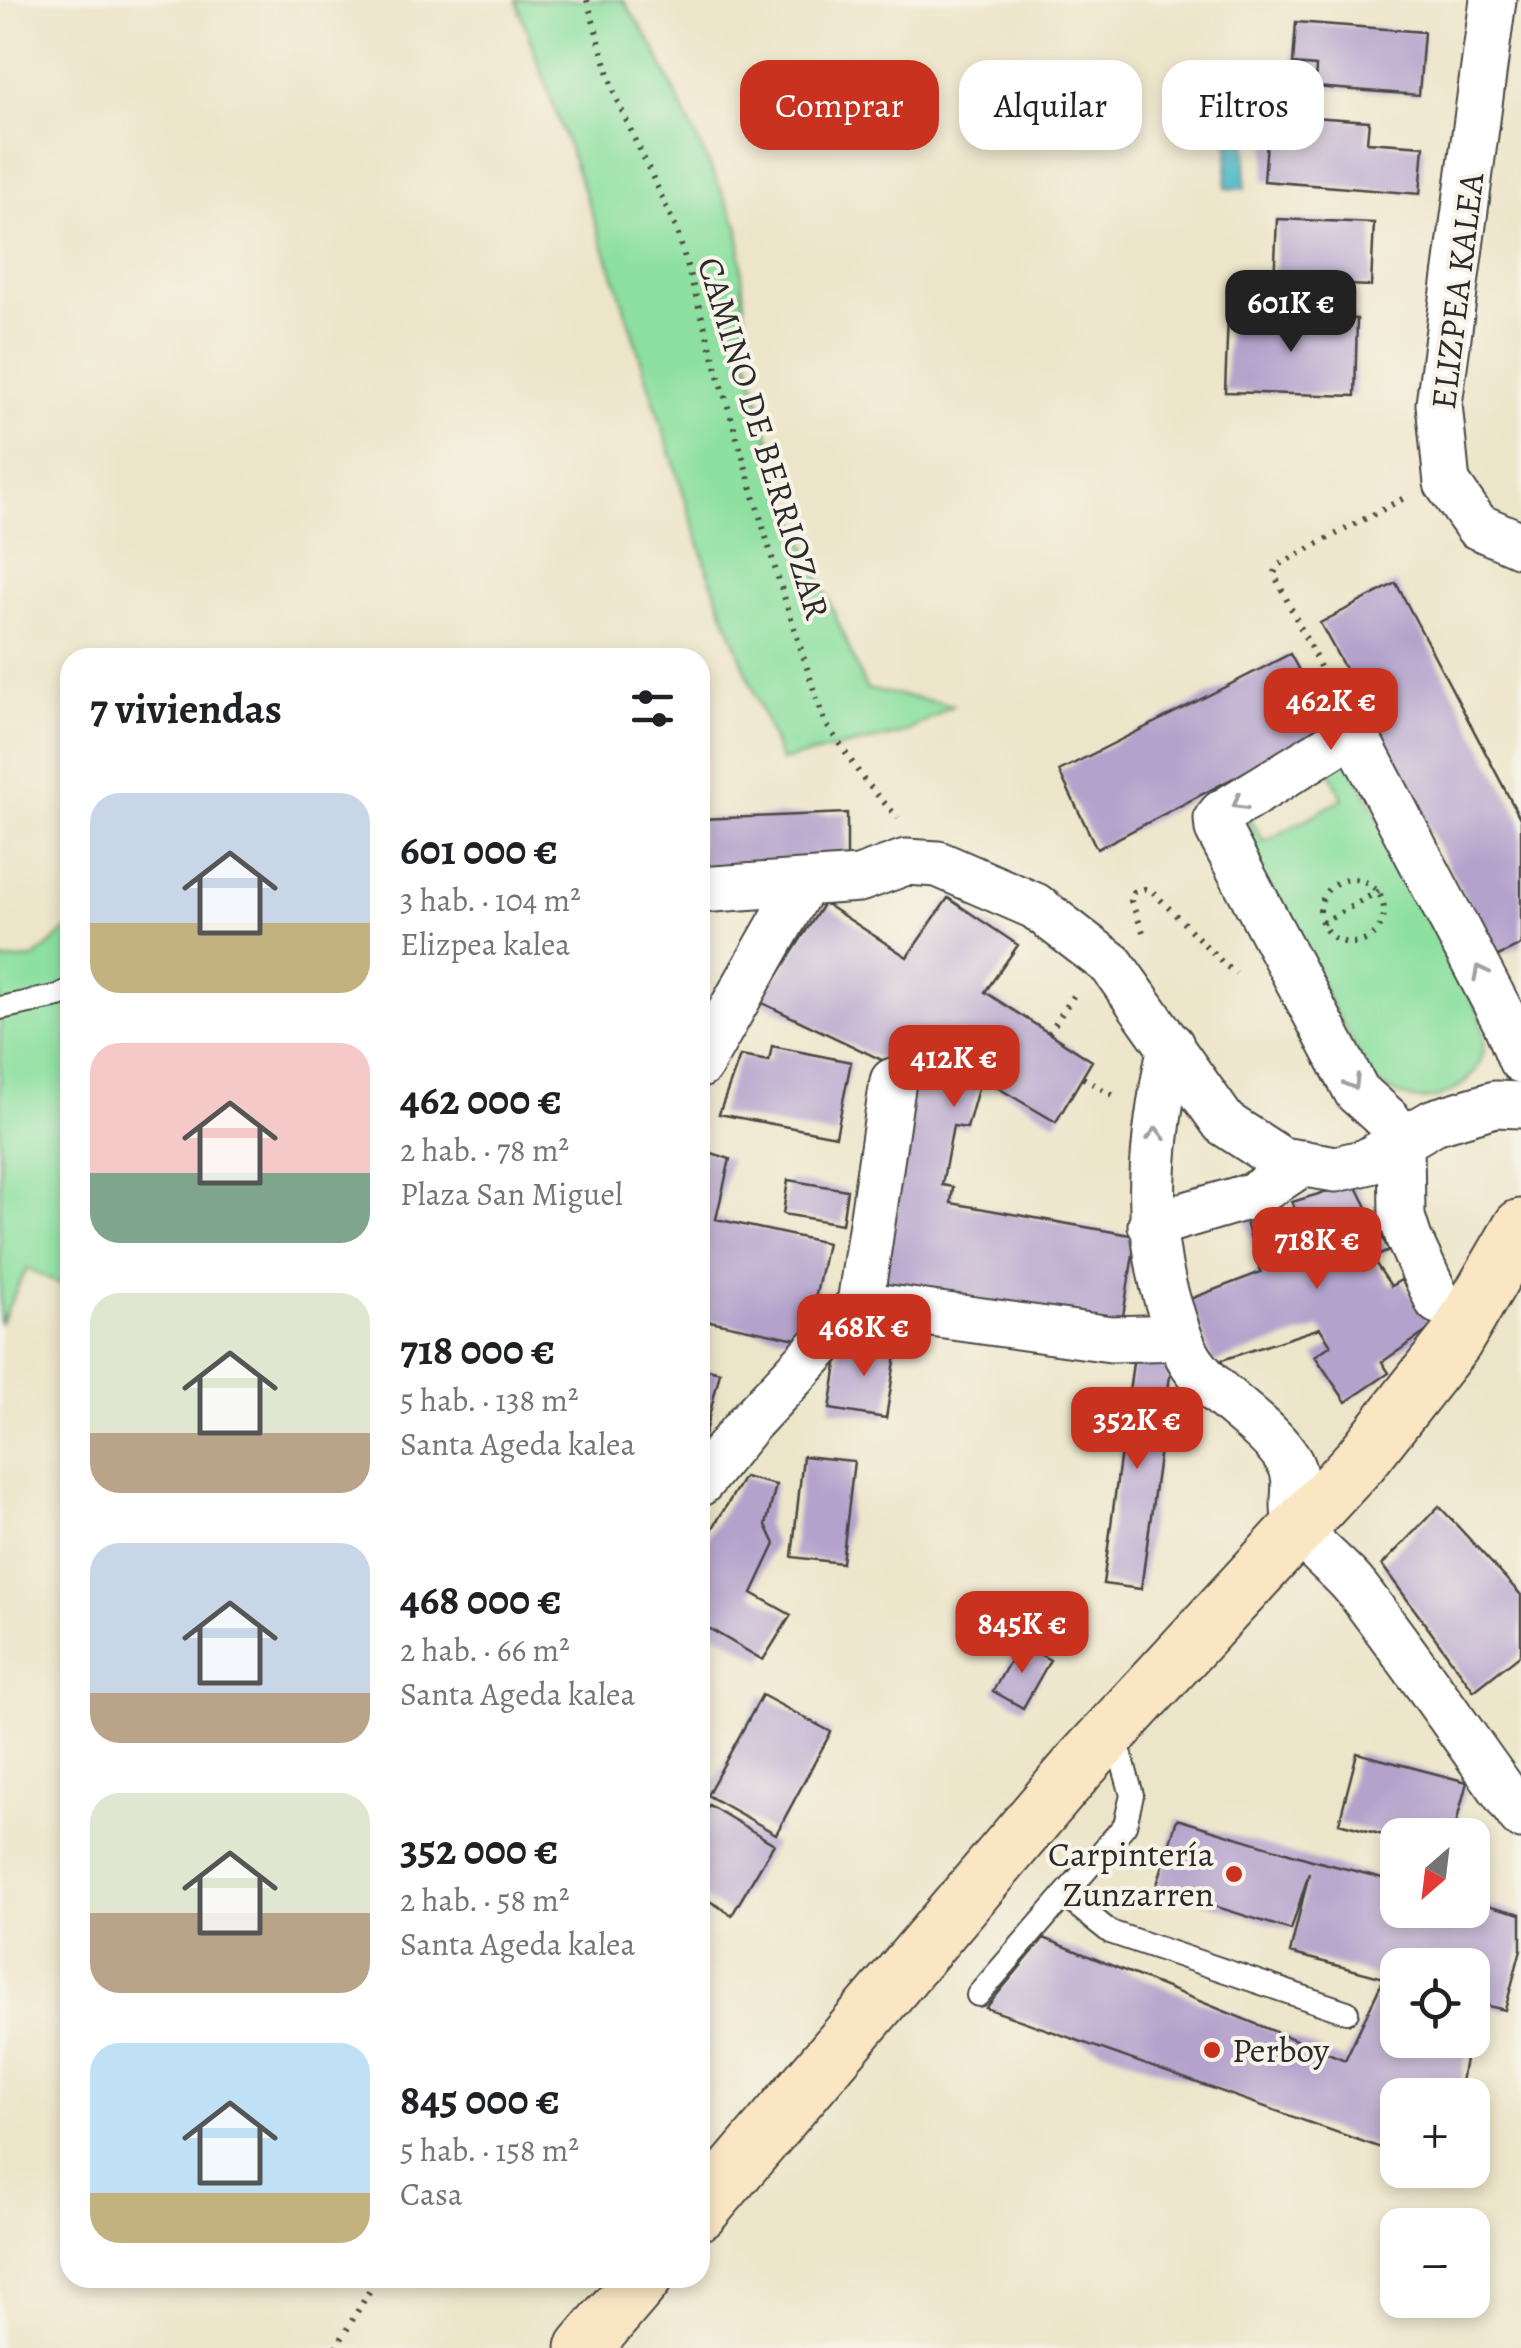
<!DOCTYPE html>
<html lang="es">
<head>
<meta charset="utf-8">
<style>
  :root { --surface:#fff; --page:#f6f6f6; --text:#202124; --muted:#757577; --accent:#c8321e }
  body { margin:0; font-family:Alegreya,serif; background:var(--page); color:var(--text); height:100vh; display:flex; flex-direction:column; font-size:38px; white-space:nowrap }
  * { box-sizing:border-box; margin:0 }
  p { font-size:32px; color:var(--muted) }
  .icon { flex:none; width:55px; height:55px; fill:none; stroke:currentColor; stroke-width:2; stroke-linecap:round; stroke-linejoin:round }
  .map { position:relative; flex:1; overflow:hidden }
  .sheet { position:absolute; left:60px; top:648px; width:650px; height:1640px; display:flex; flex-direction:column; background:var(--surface); border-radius:30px; box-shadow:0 5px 15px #0003 }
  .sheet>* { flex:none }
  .top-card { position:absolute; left:740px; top:60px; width:630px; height:90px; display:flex; gap:20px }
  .needle { width:65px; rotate:208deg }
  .tools { position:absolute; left:1380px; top:1818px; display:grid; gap:20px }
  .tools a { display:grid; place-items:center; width:110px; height:110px; border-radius:20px; background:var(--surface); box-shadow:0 5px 15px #0003; font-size:50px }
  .price { position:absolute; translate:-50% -85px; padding:0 22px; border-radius:20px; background:var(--accent); color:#fff; font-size:32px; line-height:65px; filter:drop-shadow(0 2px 5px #0008) }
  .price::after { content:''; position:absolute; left:50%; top:60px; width:30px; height:22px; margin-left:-15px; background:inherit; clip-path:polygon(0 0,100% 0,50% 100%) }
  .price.current { background:#222; color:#fff }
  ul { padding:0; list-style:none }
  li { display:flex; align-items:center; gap:30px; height:250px; padding:0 30px }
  li span { display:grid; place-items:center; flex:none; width:280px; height:200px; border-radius:30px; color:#555 }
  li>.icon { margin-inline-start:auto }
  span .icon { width:120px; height:120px; fill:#fffc; stroke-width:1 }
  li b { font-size:42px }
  h2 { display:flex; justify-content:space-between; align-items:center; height:120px; padding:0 30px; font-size:42px }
  .pill { padding:0 35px; border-radius:30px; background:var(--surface); box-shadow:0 5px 15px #0003; font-size:35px; line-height:90px }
  .pill.current { background:var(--accent); color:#fff }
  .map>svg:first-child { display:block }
  .green { fill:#8de0a0; stroke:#5c8666; stroke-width:2.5 }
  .water { fill:#4ab7c5; stroke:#3a7178; stroke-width:2.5 }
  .building { fill:#b4a2cc }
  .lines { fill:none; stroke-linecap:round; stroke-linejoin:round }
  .lane-casing { stroke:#484743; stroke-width:26 }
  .street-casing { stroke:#484743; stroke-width:49 }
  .secondary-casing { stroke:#484743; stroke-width:59 }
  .path { stroke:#484743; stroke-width:6; stroke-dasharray:2.5 8; stroke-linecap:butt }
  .lane { stroke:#fff; stroke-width:22 }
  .street { stroke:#fff; stroke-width:45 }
  .secondary { stroke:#fbe6c3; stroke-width:55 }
  .oneway { stroke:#a0a0a0 }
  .poi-dot { fill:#c8321e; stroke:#f7f3e8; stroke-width:4 }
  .labels { text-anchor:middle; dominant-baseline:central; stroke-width:8; stroke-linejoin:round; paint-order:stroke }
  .street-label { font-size:35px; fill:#2b2b2b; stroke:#f7f3e8 }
  .poi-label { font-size:35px; fill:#2b2b2b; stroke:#f7f3e8; text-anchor:end }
</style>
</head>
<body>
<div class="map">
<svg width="1521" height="2348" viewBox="0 0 1521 2348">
  <rect width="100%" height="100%" fill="#f7f3e8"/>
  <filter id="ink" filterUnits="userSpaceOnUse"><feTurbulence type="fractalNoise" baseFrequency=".01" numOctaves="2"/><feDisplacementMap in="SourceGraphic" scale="20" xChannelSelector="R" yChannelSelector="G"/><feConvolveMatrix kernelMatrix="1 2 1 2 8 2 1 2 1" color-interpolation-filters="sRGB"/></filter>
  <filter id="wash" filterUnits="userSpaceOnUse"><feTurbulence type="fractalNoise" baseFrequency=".0048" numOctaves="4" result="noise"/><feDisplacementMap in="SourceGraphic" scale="40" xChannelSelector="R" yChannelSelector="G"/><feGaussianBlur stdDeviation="2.25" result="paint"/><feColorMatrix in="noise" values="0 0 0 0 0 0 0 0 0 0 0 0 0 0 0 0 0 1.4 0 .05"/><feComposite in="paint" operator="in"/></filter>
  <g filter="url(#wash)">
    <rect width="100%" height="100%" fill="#ede5c9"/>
    <!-- green -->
    <path class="green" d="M516,0H623L653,46L739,228L747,354L784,493L866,689L953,705L905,733L781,761L710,577L617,284Z
      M1348,758L1481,1016C1482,1026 1486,1038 1484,1048C1480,1079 1445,1103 1414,1099C1398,1096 1386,1088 1372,1079L1230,820L1245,811L1264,842L1343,799L1328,767Z
      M70,927V1289L27,1268L0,1324V961L33,959Z"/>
    <!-- water -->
    <path class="water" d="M1230,121L1248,122L1245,189L1226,188Z"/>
    <g id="blocks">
      <!-- building -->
      <path class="building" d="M1296,22L1424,32L1419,95L1315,87L1316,66L1293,64Z
        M1269,114L1369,121L1367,142L1424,146L1420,194L1264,181Z
        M1277,219L1374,223L1371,286L1274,282Z
        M1228,314L1357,319L1355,396L1225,392Z
        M1396,583L1521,820V945L1496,957L1366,709L1097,849L1059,771L1290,654L1317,703L1354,685L1320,623Z
        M847,813V866L700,873V819Z
        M948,898L1018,945L985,992L1092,1061L1056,1122L981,1078L967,1128L953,1126L942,1185L953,1187L951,1203L1136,1236L1121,1328L874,1285L907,1072L760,1002L824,903L907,957Z
        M772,1046L851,1062L836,1136L719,1114L740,1056L769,1061Z
        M700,1149L730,1159L716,1219L827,1243L806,1341L700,1319Z
        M788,1180L847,1190L842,1224L783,1214Z
        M1355,1183L1389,1251L1372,1258L1391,1286L1401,1280L1433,1327L1382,1362L1389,1373L1346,1402L1315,1356L1331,1345L1320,1328L1213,1363L1190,1299L1261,1272L1245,1219L1295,1209L1292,1202Z
        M841,1339L897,1348L886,1418L830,1409Z
        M1134,1355L1172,1361L1141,1589L1103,1584Z
        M700,1367L720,1372L701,1449H700Z
        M803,1456L854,1461L842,1563L792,1557Z
        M744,1477L776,1485L766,1525L775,1544L752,1593L791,1615L763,1660L700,1623V1549Z
        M1439,1506L1521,1595V1654L1474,1691L1382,1565Z
        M1020,1643L1050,1660L1023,1708L993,1691Z
        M762,1695L831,1732L776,1834L707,1795Z
        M1357,1753L1467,1782L1453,1835H1398V1839L1339,1823Z
        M709,1805L774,1844L732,1915L700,1895V1821Z
        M1177,1819L1312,1860L1398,1882V1910H1472V1901L1521,1914V1949L1505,2010L1472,2002V1965H1398V2040H1468L1459,2095H1398V2154L986,2008L1044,1938L1345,2060L1384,1978L1290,1953L1309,1873L1291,1930L1156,1888Z"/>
    </g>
  </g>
  <g filter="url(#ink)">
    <use href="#blocks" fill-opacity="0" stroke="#484743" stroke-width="2.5"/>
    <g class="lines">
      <!-- lane casing -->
      <g class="lane-casing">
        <path id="lane" d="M0,1008L59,996L70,990
          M1065,1896L1110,1932L1347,2012
          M978,1995L1125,1825L1132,1795L1114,1731"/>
      </g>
      <!-- street casing -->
      <g class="street-casing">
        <path id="street" d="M1493,0L1439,404L1447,483L1477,526L1521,545
          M700,890L859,879L906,862L938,864L1035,906L1112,965L1224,1123L1281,1160L1336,1169L1366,1162L1434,1122L1495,1104L1521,1105
          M1171,1045C1152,1137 1141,1225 1172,1315C1177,1332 1183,1350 1193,1364C1219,1401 1266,1423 1289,1461C1302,1483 1287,1505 1299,1526C1312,1550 1339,1566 1356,1588C1413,1662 1466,1740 1521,1816
          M700,1065L803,884
          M1151,1225L1254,1195L1303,1163
          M1438,1301L1409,1239L1402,1217L1401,1139L1388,1120L1357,1092L1218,829L1217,819L1222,813L1338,742H1352L1362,748L1505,1021L1521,1060
          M860,1304L1111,1339L1179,1337
          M700,1483L748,1424L860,1304L893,1081"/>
      </g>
      <!-- secondary casing -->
      <g class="secondary-casing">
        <path id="secondary" d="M700,2212L1080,1765L1361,1460L1454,1342L1521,1227
          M584,2348L644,2278"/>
      </g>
      <!-- path -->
      <path class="path" d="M587,0L616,98L676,228L775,568L824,721L864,780L898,818
        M1334,695L1274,574L1278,565L1406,497
        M1320 911a32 32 0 1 1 64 0a32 32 0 1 1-64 0Z
        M1322,923L1381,890
        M1143,932L1131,901L1134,892L1145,889L1153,892L1226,966L1236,973
        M1049,1033L1076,992
        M1083,1078L1116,1097
        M336,2348L377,2278"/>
      <!-- lane -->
      <use href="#lane" class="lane"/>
      <!-- street -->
      <use href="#street" class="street"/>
      <!-- secondary -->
      <use href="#secondary" class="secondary"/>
    </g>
    <!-- one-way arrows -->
    <defs><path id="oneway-chevron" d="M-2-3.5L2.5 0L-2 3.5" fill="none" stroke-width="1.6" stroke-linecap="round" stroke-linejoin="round" transform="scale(2.5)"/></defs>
    <g class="oneway">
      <use href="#oneway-chevron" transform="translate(1239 803) rotate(149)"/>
      <use href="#oneway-chevron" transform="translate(1480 972) rotate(-117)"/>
      <use href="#oneway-chevron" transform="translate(1353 1083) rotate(59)"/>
      <use href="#oneway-chevron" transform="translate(1156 1134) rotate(-89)"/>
    </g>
  </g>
  <!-- markers -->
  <g class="poi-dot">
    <circle cx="1234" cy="1874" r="10"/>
    <circle cx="1212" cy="2050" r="10"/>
  </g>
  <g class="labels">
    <!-- street labels -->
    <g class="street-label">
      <text transform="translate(1457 291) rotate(-83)">ELIZPEA KALEA</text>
      <text transform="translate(764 438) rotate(73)">CAMINO DE BERRIOZAR</text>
    </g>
    <!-- poi labels -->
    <g class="poi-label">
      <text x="1214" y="1854">Carpintería<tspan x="1214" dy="40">Zunzarren</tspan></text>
      <text x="1232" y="2050" text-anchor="start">Perboy</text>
    </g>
  </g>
</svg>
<div class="tools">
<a><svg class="needle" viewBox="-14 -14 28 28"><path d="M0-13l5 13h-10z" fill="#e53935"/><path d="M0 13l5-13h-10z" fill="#757577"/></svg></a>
<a><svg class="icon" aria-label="locate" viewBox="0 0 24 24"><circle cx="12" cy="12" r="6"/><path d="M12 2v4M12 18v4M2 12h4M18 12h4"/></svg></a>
<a>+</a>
<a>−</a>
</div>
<b class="price current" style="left:1291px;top:355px">601K €</b>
<b class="price" style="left:1331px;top:753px">462K €</b>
<b class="price" style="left:954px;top:1110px">412K €</b>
<b class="price" style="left:1317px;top:1292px">718K €</b>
<b class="price" style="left:864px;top:1379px">468K €</b>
<b class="price" style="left:1137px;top:1472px">352K €</b>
<b class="price" style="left:1022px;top:1676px">845K €</b>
<div class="top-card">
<a class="pill current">Comprar</a>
<a class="pill">Alquilar</a>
<a class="pill">Filtros</a>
</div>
<section class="sheet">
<h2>7 viviendas<svg class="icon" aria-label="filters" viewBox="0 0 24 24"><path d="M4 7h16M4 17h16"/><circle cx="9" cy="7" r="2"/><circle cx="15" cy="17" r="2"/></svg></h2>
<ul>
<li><span style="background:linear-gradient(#c9d6e8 65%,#c2b280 0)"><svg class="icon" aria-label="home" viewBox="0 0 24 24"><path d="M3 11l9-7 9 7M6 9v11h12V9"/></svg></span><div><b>601 000 €</b><p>3 hab. · 104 m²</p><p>Elizpea kalea</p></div></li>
<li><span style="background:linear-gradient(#f6c9c9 65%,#7fa58c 0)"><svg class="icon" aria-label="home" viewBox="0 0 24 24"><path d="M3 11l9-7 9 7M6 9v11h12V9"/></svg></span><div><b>462 000 €</b><p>2 hab. · 78 m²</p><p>Plaza San Miguel</p></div></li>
<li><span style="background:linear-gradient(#dfe7d0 70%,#b9a48a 0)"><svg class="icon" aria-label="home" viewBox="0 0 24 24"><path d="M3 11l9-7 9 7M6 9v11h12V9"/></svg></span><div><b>718 000 €</b><p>5 hab. · 138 m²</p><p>Santa Ageda kalea</p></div></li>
<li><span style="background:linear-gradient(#c9d6e8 75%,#b9a48a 0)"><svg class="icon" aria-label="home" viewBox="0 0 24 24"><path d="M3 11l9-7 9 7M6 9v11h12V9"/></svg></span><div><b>468 000 €</b><p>2 hab. · 66 m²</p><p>Santa Ageda kalea</p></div></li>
<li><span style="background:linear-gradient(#dfe7d0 60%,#b9a48a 0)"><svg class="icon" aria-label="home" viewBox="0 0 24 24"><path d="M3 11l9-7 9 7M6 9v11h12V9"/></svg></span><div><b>352 000 €</b><p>2 hab. · 58 m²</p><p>Santa Ageda kalea</p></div></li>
<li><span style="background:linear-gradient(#bfe0f5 75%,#c2b280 0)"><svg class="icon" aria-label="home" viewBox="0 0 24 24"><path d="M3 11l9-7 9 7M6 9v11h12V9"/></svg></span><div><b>845 000 €</b><p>5 hab. · 158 m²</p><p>Casa</p></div></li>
</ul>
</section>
</div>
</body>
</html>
